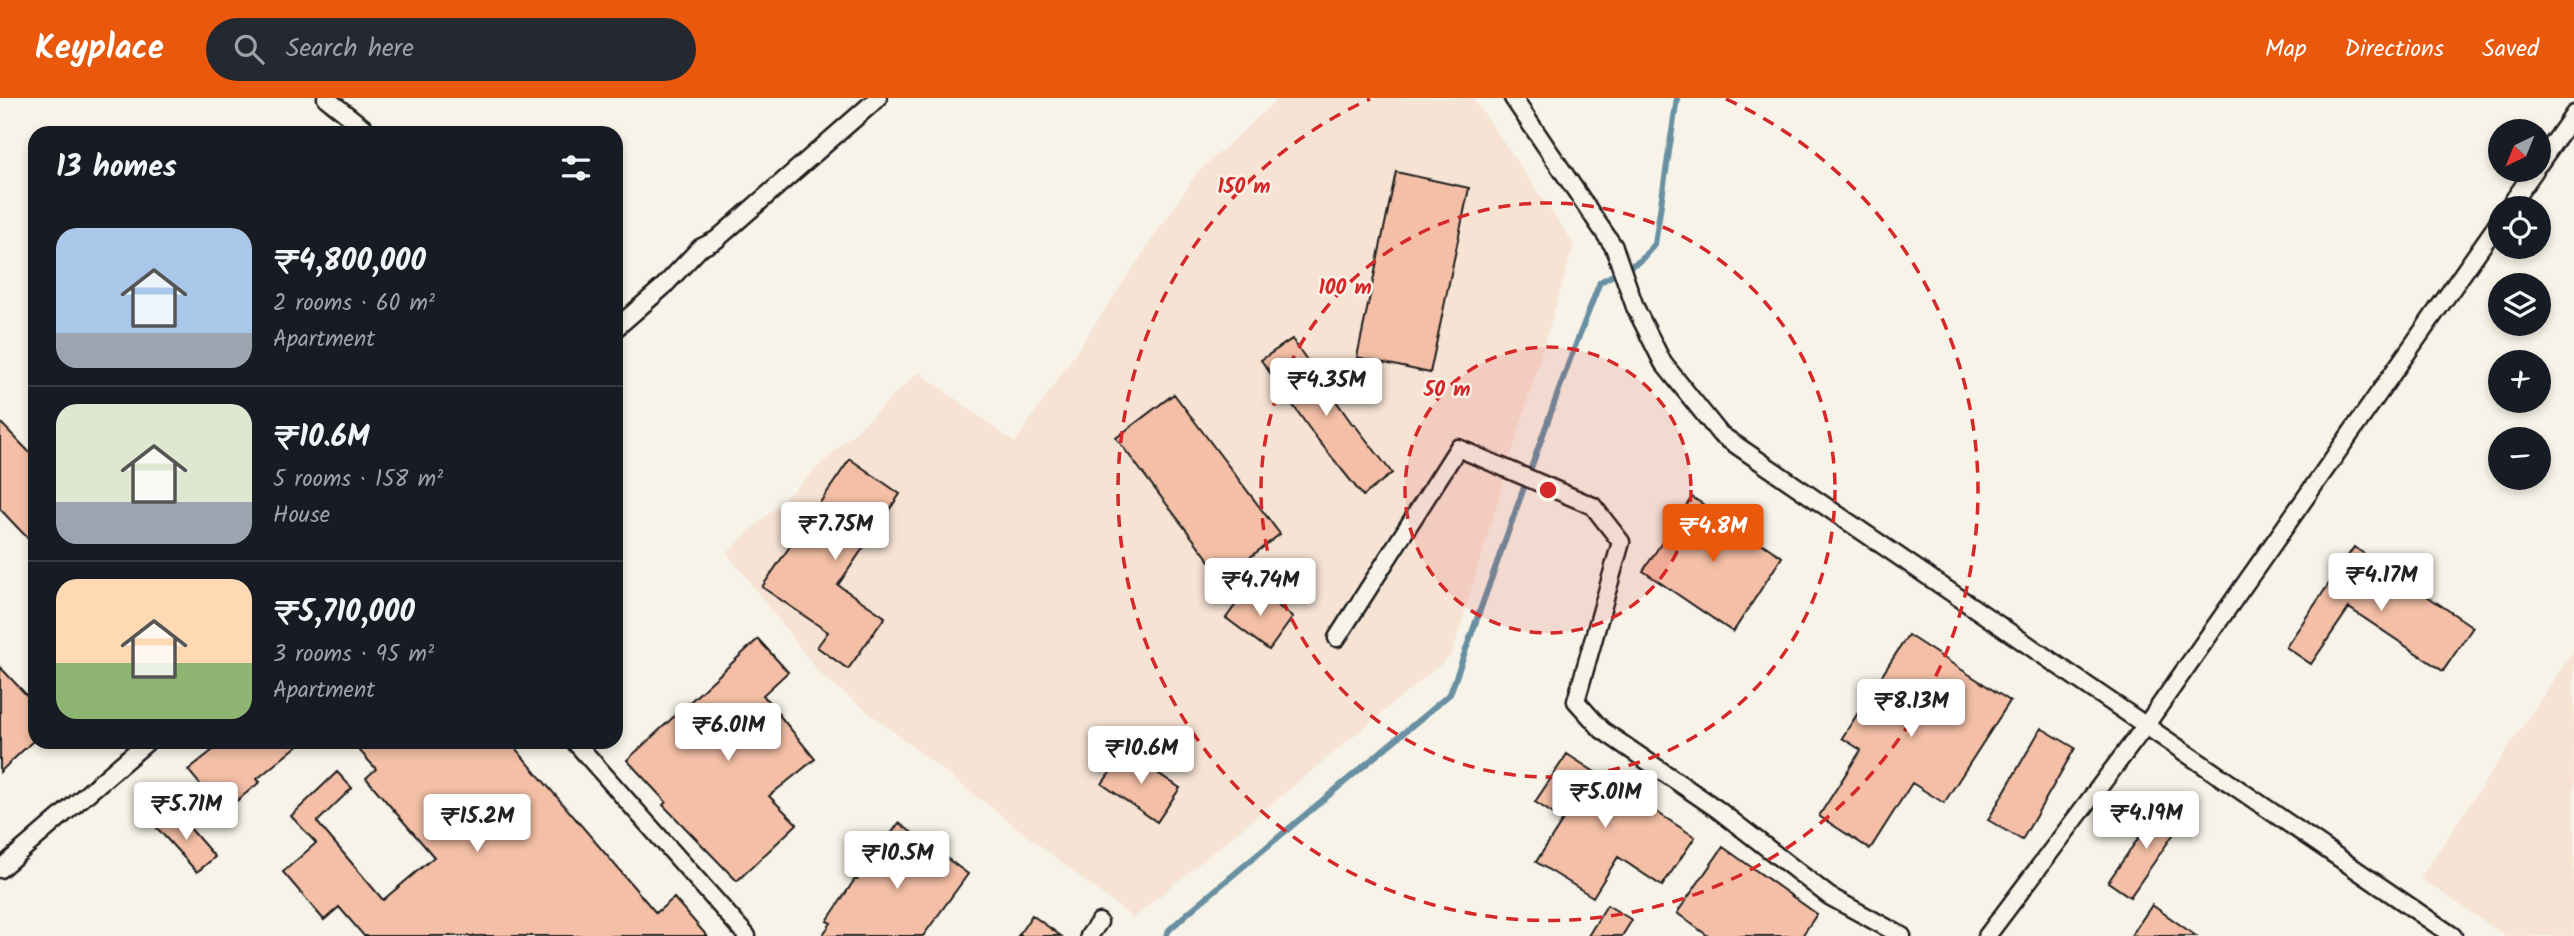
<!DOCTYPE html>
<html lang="en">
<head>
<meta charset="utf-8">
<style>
  :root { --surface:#171b24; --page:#242831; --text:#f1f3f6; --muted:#9ea1a6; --line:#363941; --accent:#ea580c }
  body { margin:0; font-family:Kalam,sans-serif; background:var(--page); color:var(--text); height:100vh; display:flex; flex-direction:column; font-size:26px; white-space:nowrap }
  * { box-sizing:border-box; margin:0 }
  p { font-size:23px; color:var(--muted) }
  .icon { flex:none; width:38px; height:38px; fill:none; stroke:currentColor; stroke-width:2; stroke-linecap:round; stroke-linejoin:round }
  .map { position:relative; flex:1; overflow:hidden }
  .panel { position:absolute; left:28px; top:28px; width:595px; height:623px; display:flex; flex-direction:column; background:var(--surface); border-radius:21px; box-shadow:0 4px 10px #0003 }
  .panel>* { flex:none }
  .needle { width:46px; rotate:223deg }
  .fabs { position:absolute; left:2488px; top:21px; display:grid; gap:14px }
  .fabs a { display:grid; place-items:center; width:63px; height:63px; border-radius:50%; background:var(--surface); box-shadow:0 4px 10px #0003; font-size:35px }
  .price { position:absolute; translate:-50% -60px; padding:0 16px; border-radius:7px; background:#fff; color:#222; font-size:23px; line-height:46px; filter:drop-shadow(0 2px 4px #0008) }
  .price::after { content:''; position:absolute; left:50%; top:42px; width:21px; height:16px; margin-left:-10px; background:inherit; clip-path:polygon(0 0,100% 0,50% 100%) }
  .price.on { background:var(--accent); color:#fff }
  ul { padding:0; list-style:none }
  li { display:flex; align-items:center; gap:21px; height:175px; padding:0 28px }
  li+li { border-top:2px solid var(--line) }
  li span { display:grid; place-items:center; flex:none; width:196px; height:140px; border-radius:21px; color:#555 }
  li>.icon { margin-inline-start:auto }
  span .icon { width:84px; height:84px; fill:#fffc; stroke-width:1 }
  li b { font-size:30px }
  h2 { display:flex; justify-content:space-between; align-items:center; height:84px; padding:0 28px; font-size:30px }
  header { display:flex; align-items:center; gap:42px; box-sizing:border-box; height:98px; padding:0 35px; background:var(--accent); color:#fff }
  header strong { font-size:33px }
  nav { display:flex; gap:38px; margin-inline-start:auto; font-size:24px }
  .search { width:490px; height:63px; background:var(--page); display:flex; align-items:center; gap:18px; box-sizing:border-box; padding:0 24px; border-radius:38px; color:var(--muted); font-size:26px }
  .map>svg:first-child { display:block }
  .built { fill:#f6e3d4 }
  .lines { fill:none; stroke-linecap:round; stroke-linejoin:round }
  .stream { stroke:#678fa2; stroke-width:6 }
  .building { fill:#f4bfa6; stroke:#1c1c1c; stroke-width:2 }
  .minor-casing { stroke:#1c1c1c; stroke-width:21 }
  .minor { stroke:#f7f3e8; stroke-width:16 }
  .ring { fill:none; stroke:#d62828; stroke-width:3.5; stroke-dasharray:12 9 }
  .centre { fill:#d62828; stroke:#f7f3e8; stroke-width:3.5 }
  .ring-label { font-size:21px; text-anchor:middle; font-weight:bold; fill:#d62828; stroke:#f7f3e8; stroke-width:5; stroke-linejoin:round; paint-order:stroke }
</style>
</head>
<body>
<header>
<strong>Keyplace</strong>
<div class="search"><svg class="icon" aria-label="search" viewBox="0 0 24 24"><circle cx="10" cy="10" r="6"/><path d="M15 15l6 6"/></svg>Search here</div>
<nav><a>Map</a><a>Directions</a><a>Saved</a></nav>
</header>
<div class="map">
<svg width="2574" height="838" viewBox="0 0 2574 838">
  <rect width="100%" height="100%" fill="#f7f3e8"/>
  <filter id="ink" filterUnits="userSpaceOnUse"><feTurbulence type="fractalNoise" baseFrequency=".0143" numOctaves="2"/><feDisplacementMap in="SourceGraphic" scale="14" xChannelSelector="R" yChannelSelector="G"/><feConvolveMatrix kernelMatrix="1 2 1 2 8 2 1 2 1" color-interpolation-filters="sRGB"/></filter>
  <g filter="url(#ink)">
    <!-- built -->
    <path class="built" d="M1279,0H1473L1574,146L1452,557L1133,820L822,578L727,455L919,274L1015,345L1197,75Z
      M2574,552V838H2506L2420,780Z"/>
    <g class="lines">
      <!-- stream -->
      <path class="stream" d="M1166,838L1169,832L1190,813L1450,596L1569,264L1600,184L1640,163L1655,146L1677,0"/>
    </g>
    <!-- building -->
    <path class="building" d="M1396,74L1469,90L1430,275L1357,259Z
      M1292,241L1353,327L1354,326L1392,375L1363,398L1314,337L1261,262Z
      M1174,296L1280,436L1223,480L1116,340Z
      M0,324L35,360V448L0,411Z
      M850,361L900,396L838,487L885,519L848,571L817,549L828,534L762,489Z
      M1692,399L1782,459L1733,534L1643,473Z
      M2354,449L2473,529L2443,573L2349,510L2311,566L2286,549Z
      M1250,487L1293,519L1269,552L1226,520Z
      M1908,537L2010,603L1944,705L1912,685L1870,751L1819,718L1861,652L1842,640Z
      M758,541L788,574L763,597L815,661L769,698L797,726L737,783L663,707L666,704L627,662Z
      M0,569L35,606V641L0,674Z
      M2041,630L2075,650L2022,742L1988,722Z
      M223,644H302L257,681L260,684L223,714L188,672Z
      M352,644H510L656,815L674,800L707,838H364L339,809L324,822L283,774L316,745L291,718L337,674L352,690L317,724L383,802L434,759L366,680L376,671Z
      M1125,653L1180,690L1157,724L1102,686Z
      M1567,656L1695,739L1662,788L1618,759L1593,799L1536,764L1563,722L1535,704Z
      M2160,709L2184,721L2130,799L2108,784Z
      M176,714L215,759L197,774L157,730Z
      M899,725L968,776L923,838H822L831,825L827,823L855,781L857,782Z
      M1723,749L1817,816L1802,838H1708L1677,815Z
      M1607,807L1632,822L1622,838H1588Z
      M2152,807L2196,838H2131Z
      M1032,817L1061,838H1018Z"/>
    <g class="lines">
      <!-- minor casing -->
      <g class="minor-casing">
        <path id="minor" d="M326,0L370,35
          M1513,0L1614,149L1635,209L1663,265L1720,336L2453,838
          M2539,66L2574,16
          M2508,110L2535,72
          M616,230L663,189L700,150L716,142L878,0
          M1337,540L1458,350L1593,408L1621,444L1576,603L1602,632L1717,711L1829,798L1902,838
          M575,644L747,838
          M0,771L147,644
          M1089,838L1099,824
          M1987,838L2146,627L2501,121"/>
      </g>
      <!-- minor -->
      <use href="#minor" class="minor"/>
    </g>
  </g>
  <!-- distance rings -->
  <circle cx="1548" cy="392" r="143" fill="#d62828" fill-opacity=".12"/>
  <g class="ring">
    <circle cx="1548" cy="392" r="143"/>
    <circle cx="1548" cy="392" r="287"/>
    <path d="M1726 1A430 430 0 1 1 1370 1"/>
  </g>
  <circle cx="1548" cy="392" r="10" class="centre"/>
  <g class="ring-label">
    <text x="1244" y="95">150 m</text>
    <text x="1345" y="196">100 m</text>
    <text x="1447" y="298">50 m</text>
  </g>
</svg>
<div class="fabs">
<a><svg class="needle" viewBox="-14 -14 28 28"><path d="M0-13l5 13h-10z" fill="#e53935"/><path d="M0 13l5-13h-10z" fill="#9ea1a6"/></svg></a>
<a><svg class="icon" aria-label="locate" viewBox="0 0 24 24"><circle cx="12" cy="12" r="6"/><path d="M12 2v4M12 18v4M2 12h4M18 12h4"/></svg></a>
<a><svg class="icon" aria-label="layers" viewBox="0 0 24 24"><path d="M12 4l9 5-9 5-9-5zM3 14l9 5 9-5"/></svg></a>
<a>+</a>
<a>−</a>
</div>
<b class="price" style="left:1326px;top:320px">₹4.35M</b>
<b class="price" style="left:835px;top:464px">₹7.75M</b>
<b class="price on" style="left:1713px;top:466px">₹4.8M</b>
<b class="price" style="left:2381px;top:515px">₹4.17M</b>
<b class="price" style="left:1260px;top:520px">₹4.74M</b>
<b class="price" style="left:1911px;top:641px">₹8.13M</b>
<b class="price" style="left:728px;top:665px">₹6.01M</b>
<b class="price" style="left:1141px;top:688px">₹10.6M</b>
<b class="price" style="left:1605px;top:732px">₹5.01M</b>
<b class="price" style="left:186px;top:744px">₹5.71M</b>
<b class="price" style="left:2146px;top:753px">₹4.19M</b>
<b class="price" style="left:477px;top:756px">₹15.2M</b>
<b class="price" style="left:897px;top:793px">₹10.5M</b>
<section class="panel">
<h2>13 homes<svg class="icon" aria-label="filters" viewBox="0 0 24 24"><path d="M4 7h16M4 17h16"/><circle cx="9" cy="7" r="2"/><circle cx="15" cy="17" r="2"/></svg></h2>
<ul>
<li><span style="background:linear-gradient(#a9c7e8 75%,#9aa5b1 0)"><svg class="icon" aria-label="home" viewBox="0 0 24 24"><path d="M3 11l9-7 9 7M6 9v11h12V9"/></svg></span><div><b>₹4,800,000</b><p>2 rooms · 60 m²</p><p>Apartment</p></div></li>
<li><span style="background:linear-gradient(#dfe7d0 70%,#9aa5b1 0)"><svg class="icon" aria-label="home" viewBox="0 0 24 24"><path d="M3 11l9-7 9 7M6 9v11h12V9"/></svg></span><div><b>₹10.6M</b><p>5 rooms · 158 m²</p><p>House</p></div></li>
<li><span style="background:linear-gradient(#ffd9b3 60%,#8fb573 0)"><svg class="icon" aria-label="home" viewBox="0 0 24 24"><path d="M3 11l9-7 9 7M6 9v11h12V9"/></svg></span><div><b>₹5,710,000</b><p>3 rooms · 95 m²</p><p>Apartment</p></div></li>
</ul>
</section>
</div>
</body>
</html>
